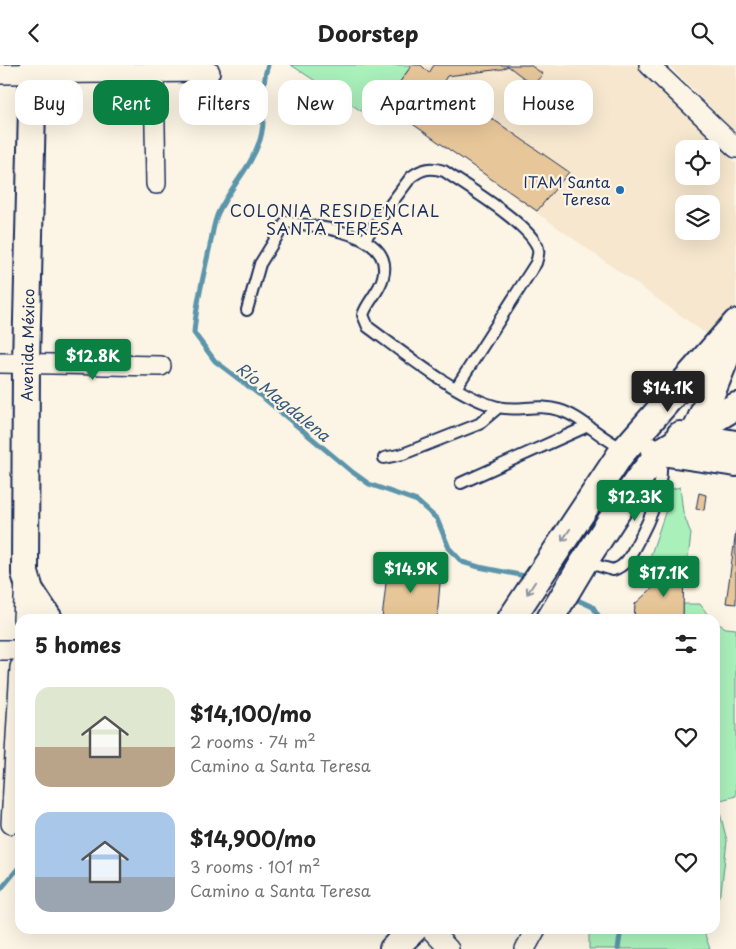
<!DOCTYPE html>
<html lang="en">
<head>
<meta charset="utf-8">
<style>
  :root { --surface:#fff; --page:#f2f2f2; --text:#222; --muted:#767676; --accent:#0b8043 }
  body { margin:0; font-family:"Playpen Sans",sans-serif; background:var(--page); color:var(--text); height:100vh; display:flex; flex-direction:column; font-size:19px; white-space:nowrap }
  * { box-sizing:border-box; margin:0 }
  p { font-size:16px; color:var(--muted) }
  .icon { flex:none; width:28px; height:28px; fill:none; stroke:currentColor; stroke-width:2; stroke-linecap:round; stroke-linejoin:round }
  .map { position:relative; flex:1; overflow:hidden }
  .details { position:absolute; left:15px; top:549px; width:705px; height:320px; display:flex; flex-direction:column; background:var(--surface); border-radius:15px; box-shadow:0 5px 20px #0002 }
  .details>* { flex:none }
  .banner { position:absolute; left:15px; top:15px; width:706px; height:45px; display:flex; gap:10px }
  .fabs { position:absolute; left:675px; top:75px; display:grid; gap:10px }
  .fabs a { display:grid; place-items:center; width:45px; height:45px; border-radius:10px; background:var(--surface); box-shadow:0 5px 20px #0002; font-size:25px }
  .price { position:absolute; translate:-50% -42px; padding:0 11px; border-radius:5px; background:var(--accent); color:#fff; font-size:16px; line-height:32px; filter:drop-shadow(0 1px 2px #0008) }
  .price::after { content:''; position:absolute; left:50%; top:30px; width:15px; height:11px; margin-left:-8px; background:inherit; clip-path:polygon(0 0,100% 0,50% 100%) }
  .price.current { background:#222; color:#fff }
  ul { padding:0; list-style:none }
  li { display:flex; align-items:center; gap:15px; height:125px; padding:0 20px }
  li span { display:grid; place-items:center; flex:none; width:140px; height:100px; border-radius:15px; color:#555 }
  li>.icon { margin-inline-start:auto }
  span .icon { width:60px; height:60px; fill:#fffc; stroke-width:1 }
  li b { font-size:21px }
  h2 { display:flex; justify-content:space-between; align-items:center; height:60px; padding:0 20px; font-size:21px }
  .tag { padding:0 18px; border-radius:15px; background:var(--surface); box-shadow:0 5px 20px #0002; font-size:18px; line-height:45px }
  .tag.current { background:var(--accent); color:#fff }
  header { display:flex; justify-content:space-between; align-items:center; height:65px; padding:0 20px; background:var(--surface); font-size:22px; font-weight:700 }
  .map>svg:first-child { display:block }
  .built { fill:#f6e7ce; fill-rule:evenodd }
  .green { fill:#aaf0bb; stroke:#62908c }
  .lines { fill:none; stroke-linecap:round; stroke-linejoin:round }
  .stream { stroke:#5c95ab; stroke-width:5 }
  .building { fill:#e7c699; stroke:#1b2f5e }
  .lane-casing { stroke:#1b2f5e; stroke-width:14 }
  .street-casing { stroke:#1b2f5e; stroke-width:22 }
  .secondary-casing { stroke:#1b2f5e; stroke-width:30 }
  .lane { stroke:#fcf5e5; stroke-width:10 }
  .street { stroke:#fcf5e5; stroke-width:19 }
  .secondary { stroke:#fcf5e5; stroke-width:26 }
  .oneway { stroke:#8c92a2 }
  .poi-dot { fill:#1f6fb2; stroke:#fcf5e5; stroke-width:2 }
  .labels { text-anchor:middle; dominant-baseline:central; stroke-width:4.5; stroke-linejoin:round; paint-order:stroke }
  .poi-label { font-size:15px; fill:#1b2f5e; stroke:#fcf5e5; text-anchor:end }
  .street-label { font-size:15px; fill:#1b2f5e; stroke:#fcf5e5 }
  .neighbourhood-label { font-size:16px; letter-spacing:1px; fill:#1b2f5e; stroke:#fcf5e5 }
  .water-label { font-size:16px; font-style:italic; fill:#365a7e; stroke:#fcf5e5 }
</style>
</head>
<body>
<header><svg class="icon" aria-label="back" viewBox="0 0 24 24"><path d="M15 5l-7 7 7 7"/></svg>Doorstep<svg class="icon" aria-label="search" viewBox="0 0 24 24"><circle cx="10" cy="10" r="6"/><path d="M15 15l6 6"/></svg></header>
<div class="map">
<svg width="736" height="884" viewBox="0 0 736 884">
  <rect width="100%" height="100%" fill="#fcf5e5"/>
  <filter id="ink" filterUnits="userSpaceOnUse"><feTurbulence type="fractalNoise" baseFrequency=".02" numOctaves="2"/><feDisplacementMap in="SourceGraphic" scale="10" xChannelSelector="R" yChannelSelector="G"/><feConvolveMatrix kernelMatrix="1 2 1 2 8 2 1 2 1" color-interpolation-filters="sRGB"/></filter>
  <g filter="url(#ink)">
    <!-- built -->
    <path class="built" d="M291,0H640L736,99V241L712,273L385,39L369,51ZM684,84H711V111H684ZM684,139H711V166H684Z
      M669,0H736V68Z"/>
    <!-- green -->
    <path class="green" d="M291,0H412L384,39L369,51Z
      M680,422L683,447L691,469L688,494H684L676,501L668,493L653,508L647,501L667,442L664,426Z
      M683,539H700L711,554H683Z
      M715,557L726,563L736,564V731L717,736L727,776L721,827L715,838Z
      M589,864H703L710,884H589Z"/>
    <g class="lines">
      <!-- stream -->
      <path class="stream" d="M268,0C259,24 268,51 260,75C250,104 231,121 218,148C213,159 212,173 209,185C203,213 196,239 194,268L215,296L265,334L351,406L369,419L417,436L437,454L449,483L462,497L479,502L530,512
        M571,532L593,542L598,550L596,554
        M0,825L20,801
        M618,884L621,864"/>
    </g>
    <!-- building -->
    <path class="building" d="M412,0H421L429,8L434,0H530L543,9L533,20L508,1L502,4L447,11L442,19L569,107L537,146L384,39Z
      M699,428L706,430L704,445L696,444Z
      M736,466V539L726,538Z
      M668,493L676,501L661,515L653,508Z
      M684,494L683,554H634L635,539Z
      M388,500L441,506L437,554H382Z"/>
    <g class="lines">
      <!-- lane casing -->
      <g class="lane-casing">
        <path id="lane" d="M364,175L411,112C423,103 431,102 444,106C467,122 524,156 536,179C540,185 538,191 536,198L456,323
          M247,245L260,199L286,157C314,161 395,167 383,212C380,226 367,237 363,250L368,262C401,286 459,333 498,342C519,347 536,338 559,345C583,352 601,375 625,384
          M384,393L403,389L479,359L499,342
          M461,418L588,361
          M585,497L613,505C626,501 630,491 636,480C651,453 663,426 661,394"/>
      </g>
      <!-- street casing -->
      <g class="street-casing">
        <path id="street" d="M649,0L736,83
          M154,8L156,119
          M0,9L210,7
          M0,298L161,301
          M23,554L25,515
          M0,585H20
          M11,759L20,602
          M430,864L449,884
          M525,884L536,864"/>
      </g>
      <!-- secondary casing -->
      <g class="secondary-casing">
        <path id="secondary" d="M33,0L26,298L25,508L30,525L49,554
          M680,370L736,379
          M694,371L735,270
          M654,386L736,398
          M511,554L620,390L736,258
          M550,554L584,497L637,416L660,387L736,341
          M393,884L414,864"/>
      </g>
      <!-- lane -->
      <use href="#lane" class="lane"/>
      <!-- street -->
      <use href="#street" class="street"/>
      <!-- secondary -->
      <use href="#secondary" class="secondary"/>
    </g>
    <!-- one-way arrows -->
    <defs><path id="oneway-shaft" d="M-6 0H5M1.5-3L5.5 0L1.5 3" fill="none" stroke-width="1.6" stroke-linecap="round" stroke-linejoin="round" transform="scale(1.25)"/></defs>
    <g class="oneway">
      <use href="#oneway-shaft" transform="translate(566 470) rotate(124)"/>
      <use href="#oneway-shaft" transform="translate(531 523) rotate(123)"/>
    </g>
  </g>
  <!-- markers -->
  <circle class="poi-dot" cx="620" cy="125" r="5"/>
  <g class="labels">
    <!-- poi labels -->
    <g class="poi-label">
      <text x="610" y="116">ITAM Santa<tspan x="610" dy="17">Teresa</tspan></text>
    </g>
    <!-- street labels -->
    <g class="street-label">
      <text transform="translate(27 280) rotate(-89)">Avenida México</text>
    </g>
    <!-- neighbourhood labels -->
    <g class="neighbourhood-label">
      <text x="335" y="145">COLONIA RESIDENCIAL<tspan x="335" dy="18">SANTA TERESA</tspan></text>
    </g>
    <!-- water labels -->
    <g class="water-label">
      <text transform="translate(284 336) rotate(39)">Río Magdalena</text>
    </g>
  </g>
</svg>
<div class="fabs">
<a><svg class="icon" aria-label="locate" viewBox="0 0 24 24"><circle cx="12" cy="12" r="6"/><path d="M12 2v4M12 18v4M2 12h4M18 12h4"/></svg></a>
<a><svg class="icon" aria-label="layers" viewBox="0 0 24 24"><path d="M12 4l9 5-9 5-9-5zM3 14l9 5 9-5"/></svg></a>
</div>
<b class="price" style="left:93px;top:316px">$12.8K</b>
<b class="price current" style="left:668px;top:348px">$14.1K</b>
<b class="price" style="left:635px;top:457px">$12.3K</b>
<b class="price" style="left:411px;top:529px">$14.9K</b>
<b class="price" style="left:664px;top:533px">$17.1K</b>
<div class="banner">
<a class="tag">Buy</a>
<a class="tag current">Rent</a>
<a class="tag">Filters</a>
<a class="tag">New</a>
<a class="tag">Apartment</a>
<a class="tag">House</a>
</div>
<section class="details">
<h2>5 homes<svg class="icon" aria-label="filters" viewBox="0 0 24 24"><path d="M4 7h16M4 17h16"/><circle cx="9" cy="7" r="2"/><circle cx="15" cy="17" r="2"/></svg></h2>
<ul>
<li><span style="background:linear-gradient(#dfe7d0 60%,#b9a48a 0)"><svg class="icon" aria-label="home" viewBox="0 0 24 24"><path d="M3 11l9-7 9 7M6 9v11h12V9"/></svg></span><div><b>$14,100/mo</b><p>2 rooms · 74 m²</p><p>Camino a Santa Teresa</p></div><svg class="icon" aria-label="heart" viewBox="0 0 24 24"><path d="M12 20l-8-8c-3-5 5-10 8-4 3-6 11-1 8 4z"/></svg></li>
<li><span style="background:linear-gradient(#a9c7e8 65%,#9aa5b1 0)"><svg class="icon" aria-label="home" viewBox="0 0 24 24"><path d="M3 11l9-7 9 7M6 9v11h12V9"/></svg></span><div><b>$14,900/mo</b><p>3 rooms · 101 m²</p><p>Camino a Santa Teresa</p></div><svg class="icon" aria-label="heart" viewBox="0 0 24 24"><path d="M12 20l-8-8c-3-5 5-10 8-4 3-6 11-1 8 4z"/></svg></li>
</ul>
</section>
</div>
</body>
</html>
